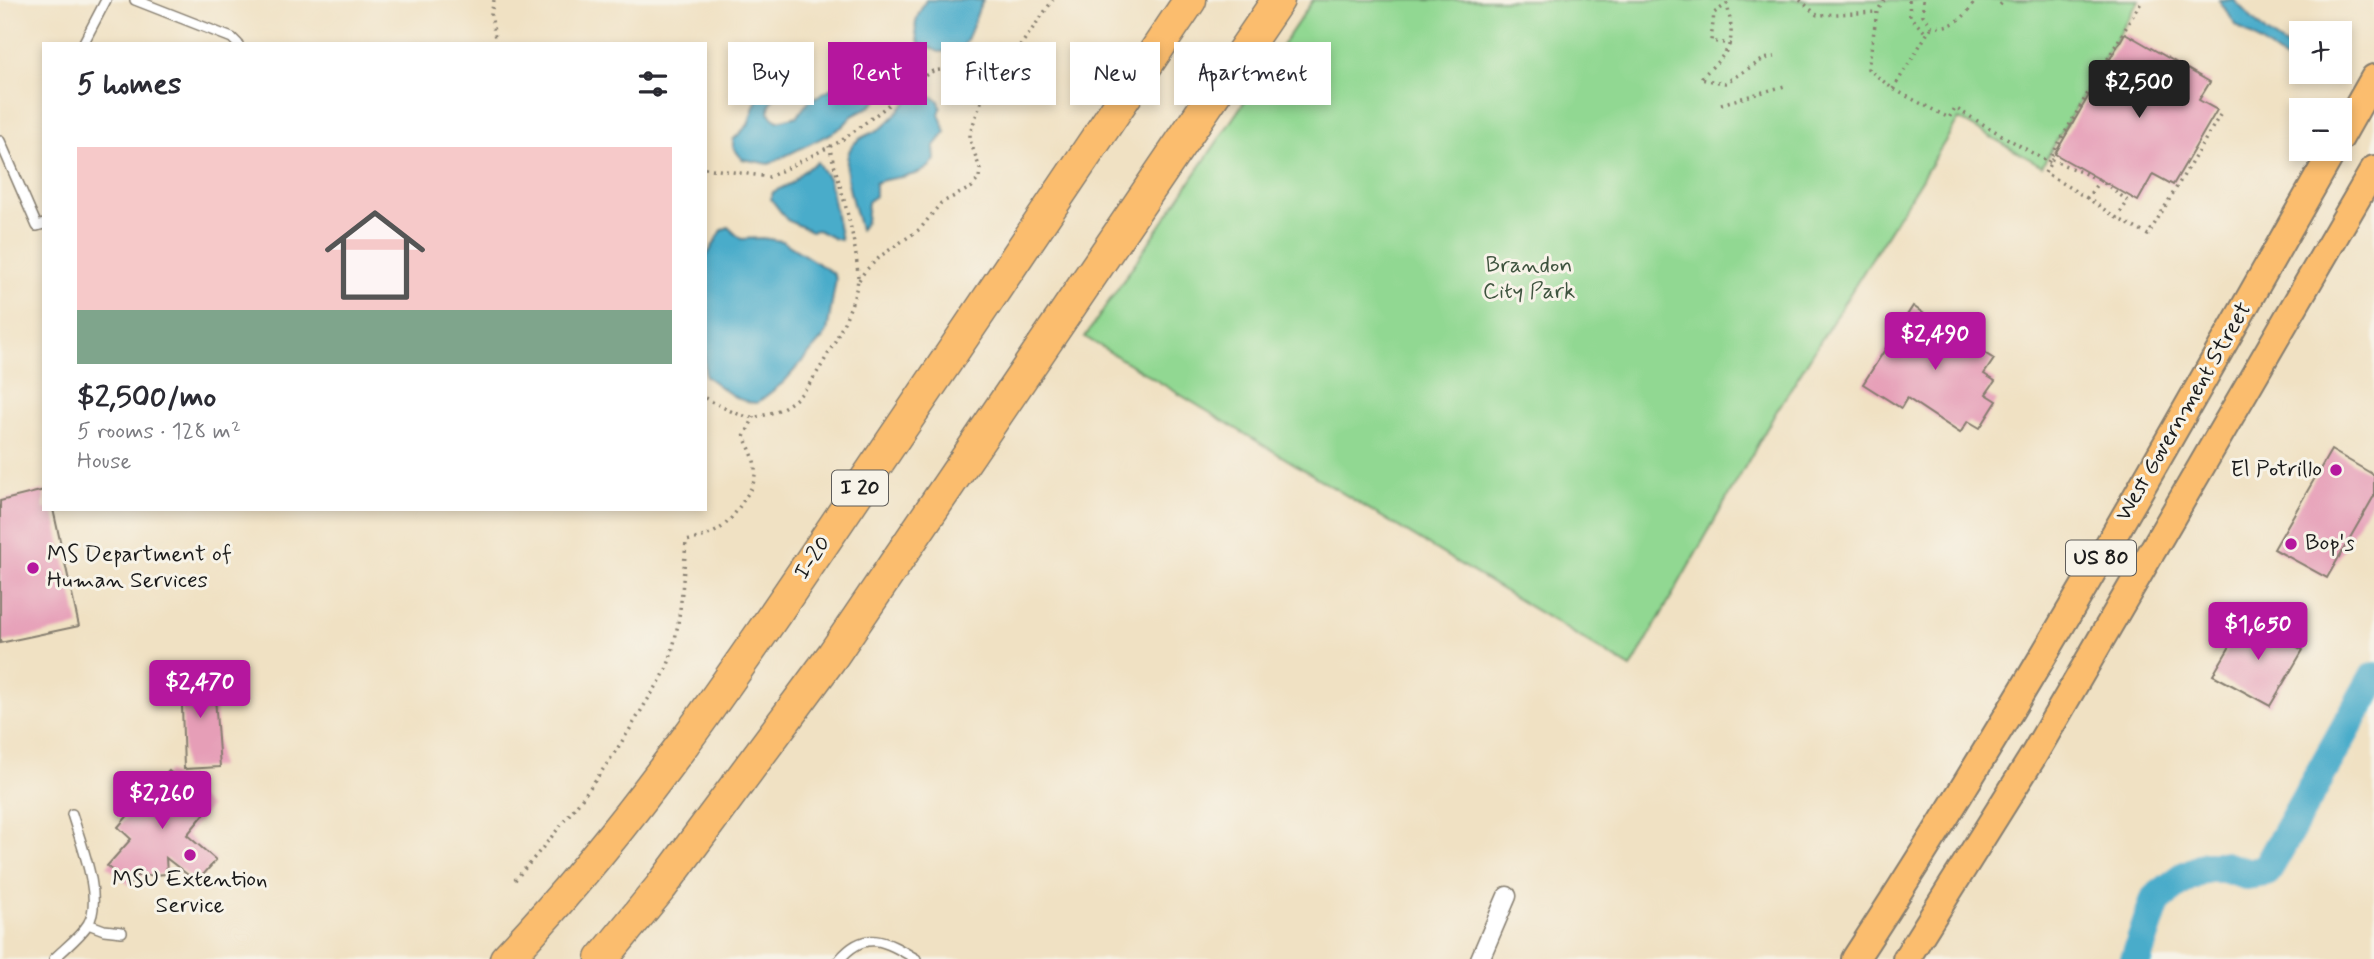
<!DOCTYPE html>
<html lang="en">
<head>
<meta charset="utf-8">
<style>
  :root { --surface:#fff; --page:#f7f7f7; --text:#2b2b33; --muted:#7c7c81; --line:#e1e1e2; --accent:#b5179e }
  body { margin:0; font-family:Mynerve,sans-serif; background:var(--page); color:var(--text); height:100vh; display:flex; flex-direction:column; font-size:26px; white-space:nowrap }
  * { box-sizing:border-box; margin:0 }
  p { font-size:23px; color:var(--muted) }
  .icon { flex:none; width:38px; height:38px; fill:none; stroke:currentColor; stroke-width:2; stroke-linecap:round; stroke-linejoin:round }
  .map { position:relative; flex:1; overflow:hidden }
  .side { position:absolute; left:42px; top:42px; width:665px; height:469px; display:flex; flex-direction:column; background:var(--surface); border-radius:0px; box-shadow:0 4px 10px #0003 }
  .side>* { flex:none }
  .guide { position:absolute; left:728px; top:42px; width:665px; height:63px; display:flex; gap:14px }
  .fabs { position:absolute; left:2289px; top:21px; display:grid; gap:14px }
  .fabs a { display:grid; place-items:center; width:63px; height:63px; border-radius:0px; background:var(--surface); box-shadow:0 4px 10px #0003; font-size:35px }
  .price { position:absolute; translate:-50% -60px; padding:0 16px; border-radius:7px; background:var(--accent); color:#fff; font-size:23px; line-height:46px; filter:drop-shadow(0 2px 4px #0008) }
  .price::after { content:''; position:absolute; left:50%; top:42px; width:21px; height:16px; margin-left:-10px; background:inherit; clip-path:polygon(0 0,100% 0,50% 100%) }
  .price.selected { background:#222; color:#fff }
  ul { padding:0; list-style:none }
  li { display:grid; align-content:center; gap:14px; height:371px; padding:0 35px }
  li+li { border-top:2px solid var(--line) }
  li span { display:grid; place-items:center; height:217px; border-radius:0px; color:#555 }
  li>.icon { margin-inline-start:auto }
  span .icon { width:126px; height:126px; fill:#fffc; stroke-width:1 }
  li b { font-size:30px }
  h2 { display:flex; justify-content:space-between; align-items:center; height:84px; padding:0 35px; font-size:30px }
  .pill { padding:0 24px; border-radius:0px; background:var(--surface); box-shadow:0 4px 10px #0003; font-size:24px; line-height:63px }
  .pill.selected { background:var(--accent); color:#fff }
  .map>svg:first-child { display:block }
  .green { fill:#91d892; stroke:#567a57; stroke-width:2 }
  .water { fill:#4aacca; stroke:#336473; stroke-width:2 }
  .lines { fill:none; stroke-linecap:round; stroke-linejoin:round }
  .river { stroke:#4aacca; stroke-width:32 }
  .building { fill:#e69eb7 }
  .lane-casing { stroke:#867e70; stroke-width:12 }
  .street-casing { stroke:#867e70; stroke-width:21 }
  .primary-casing { stroke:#867e70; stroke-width:30 }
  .highway-casing { stroke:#867e70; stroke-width:35 }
  .path { stroke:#867e70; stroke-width:3.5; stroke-dasharray:2 5; stroke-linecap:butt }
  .lane { stroke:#fff; stroke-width:9 }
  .street { stroke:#fff; stroke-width:18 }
  .primary { stroke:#fbbd6e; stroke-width:26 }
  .highway { stroke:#fbbd6e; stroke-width:32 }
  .poi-dot { fill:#b5179e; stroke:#f7f3e8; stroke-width:2.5 }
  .labels { text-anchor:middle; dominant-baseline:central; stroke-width:6; stroke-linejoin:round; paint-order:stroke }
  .shield { fill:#f7f3e8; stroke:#5e5c59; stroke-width:2 }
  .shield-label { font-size:21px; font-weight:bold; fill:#1c1c1c }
  .park-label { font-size:23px; fill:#3f543f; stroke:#f7f3e8 }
  .street-label { font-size:23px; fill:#1c1c1c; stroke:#f7f3e8 }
  .poi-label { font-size:23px; fill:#1c1c1c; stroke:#f7f3e8; text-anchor:start }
</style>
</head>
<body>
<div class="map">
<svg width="2374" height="959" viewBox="0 0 2374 959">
  <rect width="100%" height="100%" fill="#f7f3e8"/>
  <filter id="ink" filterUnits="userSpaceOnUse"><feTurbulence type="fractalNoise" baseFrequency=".0143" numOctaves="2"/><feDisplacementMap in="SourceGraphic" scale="14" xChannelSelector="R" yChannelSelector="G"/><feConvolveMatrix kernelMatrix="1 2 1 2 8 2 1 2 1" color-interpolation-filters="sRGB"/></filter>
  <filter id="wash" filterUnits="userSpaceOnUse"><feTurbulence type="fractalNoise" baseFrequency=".00686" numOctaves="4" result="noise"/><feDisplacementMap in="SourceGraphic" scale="28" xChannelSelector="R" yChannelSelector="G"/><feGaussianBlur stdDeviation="1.57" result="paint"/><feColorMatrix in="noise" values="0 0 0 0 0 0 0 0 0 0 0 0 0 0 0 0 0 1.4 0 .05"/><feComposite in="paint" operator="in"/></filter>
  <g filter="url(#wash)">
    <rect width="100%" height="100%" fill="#f0e1c3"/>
    <!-- green -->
    <path class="green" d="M1313,0H2139L2042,166L1959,119L1776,412L1631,668L1085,337Z"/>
    <!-- water -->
    <path class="water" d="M926,0H983C974,17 972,36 960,51L939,52L919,43C912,25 916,17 926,0Z
      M2219,0H2234L2266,33L2301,56V71L2236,25Z
      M900,49L906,53L907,73L871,106L852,116L843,126L832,133L769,164L742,159L733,147V140L748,125L754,106L763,88L777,75H784L789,79L788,86C776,93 758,112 778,121L797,116L809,101L837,85L869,59Z
      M928,94L939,101L941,108L939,114L946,132L934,147L935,160C921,181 895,174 875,183V196L868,202L866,222L860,230C855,208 838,166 852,146C860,135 874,134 884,126C895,117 903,104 914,95Z
      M817,162L829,180L841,240L835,239L818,230L811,231L787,220L771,199L773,192L792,183L801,173Z
      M728,227L741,239L762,238L782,241L833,273L836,279L827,332L823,338L784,382L757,403C735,402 723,388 705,376V259L722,230Z"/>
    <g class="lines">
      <!-- river -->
      <path class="river" d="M2136,959L2156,899L2185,877L2207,867H2224L2246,874L2266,871L2374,678"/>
    </g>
    <g id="blocks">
      <!-- building -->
      <path class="building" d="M2125,33L2210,82L2199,100L2217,110L2173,185L2153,174L2138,201L2055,154Z
        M1913,306L1936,322L1941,315L1956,324L1951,332L1994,359L1984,374L1995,381L1986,394L1997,401L1980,428L1968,421L1960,433L1907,398L1901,408L1863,384Z
        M2331,450L2374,475V496L2327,578L2274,549Z
        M44,490V509H53L79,626L0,643V501Z
        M2246,619L2303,650L2270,706L2213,675Z
        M213,669L220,767L184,769L181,673Z
        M169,771L210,807L187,835L216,860L197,882L166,858L167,874L137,876L129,885L107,866L131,839L118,827L131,812L121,804L144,778L154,787Z"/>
    </g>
  </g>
  <g filter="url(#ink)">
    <use href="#blocks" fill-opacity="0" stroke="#867e70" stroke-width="2"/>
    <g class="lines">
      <!-- lane casing -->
      <g class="lane-casing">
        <path id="lane" d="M135,0L232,38L238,44
          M83,44L106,0
          M0,141L37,226L44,224
          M88,924L104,930L122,932
          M54,959C65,948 80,937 88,924C104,899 80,841 72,814
          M840,959C866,928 887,942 916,959"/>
      </g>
      <!-- street casing -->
      <g class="street-casing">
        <path id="street" d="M1480,959L1507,896"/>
      </g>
      <!-- primary casing -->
      <g class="primary-casing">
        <path id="primary" d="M2340,138L2374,78
          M1855,959C2027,696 2179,422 2334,149
          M1906,959L2032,758L2374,169"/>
      </g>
      <!-- highway casing -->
      <g class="highway-casing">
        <path id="highway" d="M506,959C639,818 747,656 855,496C967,331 1079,165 1190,0
          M602,959L661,887L833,655L1278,0"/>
      </g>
      <!-- path -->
      <path class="path" d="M494,0L491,14L496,44
        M1800,0L1817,15L1877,12
        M1884,0L1877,12L1868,69L1893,89L1949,118L1955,108L2050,163
        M1909,0L1910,17L1927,34
        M1923,0V15L1932,26C1952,29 1966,18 1975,0
        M2000,5L2005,0
        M1731,44L1711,41L1714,13L1727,4C1737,48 1729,50 1700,79L1725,83L1764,59L1779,56
        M1893,89L1932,26
        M1721,104L1788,85
        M2048,162L2142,0
        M705,168L769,177L841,141L881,111L917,80L933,71L987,63H1008L1053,0
        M2087,198L2045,173L2052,160L2100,180
        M2117,218L2087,198L2100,180L2128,201L2117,218L2148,235L2220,115
        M859,280L865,271L882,255L920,229L941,203L972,187L979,178L980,169L970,140V133L995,63
        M705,398C720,405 739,418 755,417C770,415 788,407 799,396C818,379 858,303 858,277C856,234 840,188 829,146
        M515,880C563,825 608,768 645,704C653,691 664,677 669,662C681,624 683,581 686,541C719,534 727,527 745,498C750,491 755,482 755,473C756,460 750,449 744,437L754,417"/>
      <!-- lane -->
      <use href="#lane" class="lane"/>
      <!-- street -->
      <use href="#street" class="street"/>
      <!-- primary -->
      <use href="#primary" class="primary"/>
      <!-- highway -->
      <use href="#highway" class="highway"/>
    </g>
  </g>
  <!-- markers -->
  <g class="poi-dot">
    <circle cx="2336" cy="470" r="7"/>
    <circle cx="2291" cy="544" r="7"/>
    <circle cx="33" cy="568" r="7"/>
    <circle cx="190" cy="855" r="7"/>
  </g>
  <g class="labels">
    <!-- shield labels -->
    <g class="shield">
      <rect x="832" y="470.5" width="56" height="35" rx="5"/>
      <rect x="2066" y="540.5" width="70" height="35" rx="5"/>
    </g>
    <g class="shield-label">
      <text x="860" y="488">I 20</text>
      <text x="2101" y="558">US 80</text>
    </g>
    <!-- park labels -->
    <g class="park-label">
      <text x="1529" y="266">Brandon<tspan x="1529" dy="26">City Park</tspan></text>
    </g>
    <!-- street labels -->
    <g class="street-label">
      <text transform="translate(2184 412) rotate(-60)">West Government Street</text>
      <text transform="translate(813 558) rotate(-56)">I-20</text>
    </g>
    <!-- poi labels -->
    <g class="poi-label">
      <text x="2322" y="470" text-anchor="end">El Potrillo</text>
      <text x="2305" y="544">Bop's</text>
      <text x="47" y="555">MS Department of<tspan x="47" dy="26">Human Services</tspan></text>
      <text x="190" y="880" text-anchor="middle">MSU Extention<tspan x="190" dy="26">Service</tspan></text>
    </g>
  </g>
</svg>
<div class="fabs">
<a>+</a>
<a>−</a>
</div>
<b class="price selected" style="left:2139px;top:120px">$2,500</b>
<b class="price" style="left:1935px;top:372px">$2,490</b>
<b class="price" style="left:2258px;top:662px">$1,650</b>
<b class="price" style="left:200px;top:720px">$2,470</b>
<b class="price" style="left:162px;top:831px">$2,260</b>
<div class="guide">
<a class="pill">Buy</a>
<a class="pill selected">Rent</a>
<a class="pill">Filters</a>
<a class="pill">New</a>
<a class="pill">Apartment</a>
</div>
<section class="side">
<h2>5 homes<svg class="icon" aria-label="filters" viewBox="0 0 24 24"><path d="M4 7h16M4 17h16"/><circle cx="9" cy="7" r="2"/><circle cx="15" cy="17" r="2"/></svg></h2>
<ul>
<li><span style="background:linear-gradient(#f6c9c9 75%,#7fa58c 0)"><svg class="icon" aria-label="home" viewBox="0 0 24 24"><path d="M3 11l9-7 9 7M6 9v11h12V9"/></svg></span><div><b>$2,500/mo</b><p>5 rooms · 128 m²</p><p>House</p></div></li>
</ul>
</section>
</div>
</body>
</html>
